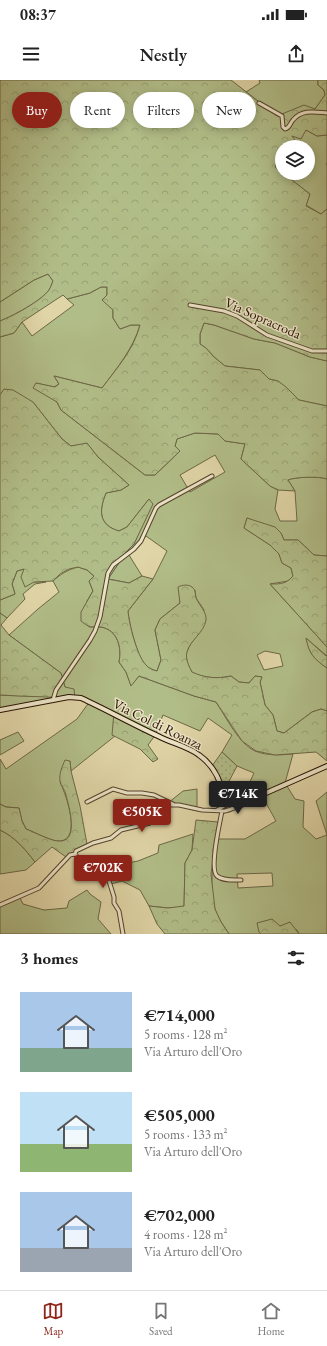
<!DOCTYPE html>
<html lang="en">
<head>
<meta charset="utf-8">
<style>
  :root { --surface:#fff; --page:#f6f6f6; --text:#222; --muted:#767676; --line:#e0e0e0; --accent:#8f2418 }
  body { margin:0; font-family:"EB Garamond",serif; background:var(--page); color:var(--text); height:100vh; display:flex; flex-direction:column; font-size:15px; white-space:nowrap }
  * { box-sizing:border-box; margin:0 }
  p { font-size:13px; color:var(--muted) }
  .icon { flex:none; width:22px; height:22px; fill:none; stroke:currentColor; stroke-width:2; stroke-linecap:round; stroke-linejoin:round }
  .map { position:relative; height:854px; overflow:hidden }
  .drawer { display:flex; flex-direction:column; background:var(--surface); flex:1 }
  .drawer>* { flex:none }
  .banner { position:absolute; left:12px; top:12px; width:303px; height:36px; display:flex; gap:8px }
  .controls { position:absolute; left:275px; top:60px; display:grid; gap:8px }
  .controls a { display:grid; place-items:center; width:40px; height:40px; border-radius:50%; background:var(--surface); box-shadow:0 2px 10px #0003; font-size:20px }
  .price { position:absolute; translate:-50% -34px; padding:0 9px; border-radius:4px; background:var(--accent); color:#fff; font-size:13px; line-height:26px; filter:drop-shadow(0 1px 2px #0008) }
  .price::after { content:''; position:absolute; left:50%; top:24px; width:12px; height:9px; margin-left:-6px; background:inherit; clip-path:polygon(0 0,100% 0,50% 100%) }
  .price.on { background:#222; color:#fff }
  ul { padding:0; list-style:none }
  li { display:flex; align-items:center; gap:12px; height:100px; padding:0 20px }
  li span { display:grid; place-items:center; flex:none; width:112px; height:80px; border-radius:0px; color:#555 }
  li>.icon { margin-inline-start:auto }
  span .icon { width:48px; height:48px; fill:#fffc; stroke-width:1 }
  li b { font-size:17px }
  h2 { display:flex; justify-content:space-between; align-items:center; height:48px; padding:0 20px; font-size:17px }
  .tag { padding:0 14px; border-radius:18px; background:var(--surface); box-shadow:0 2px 10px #0003; font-size:14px; line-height:36px }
  .tag.on { background:var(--accent); color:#fff }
  .status { display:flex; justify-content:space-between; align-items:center; height:28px; padding:0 20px; background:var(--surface); direction:ltr }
  .status svg { height:11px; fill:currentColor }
  header { display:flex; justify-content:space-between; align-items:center; height:52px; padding:0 20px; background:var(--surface); font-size:18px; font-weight:600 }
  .dock { display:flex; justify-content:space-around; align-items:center; height:56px; border-top:1px solid var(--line); background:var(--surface); font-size:11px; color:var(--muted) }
  .dock a { display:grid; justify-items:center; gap:2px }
  .dock .on { color:var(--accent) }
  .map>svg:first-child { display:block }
  .grass { fill:#b1bd88; stroke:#6c6746; fill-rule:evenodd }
  .forest { fill:url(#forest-crowns); stroke:#6c6746 }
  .park { fill:url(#park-dots); stroke:#6c6746 }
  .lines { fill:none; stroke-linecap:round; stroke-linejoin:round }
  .street-casing { stroke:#56422c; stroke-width:5 }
  .secondary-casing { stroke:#281103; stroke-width:6 }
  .street { stroke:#ebe4c6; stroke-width:3 }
  .secondary { stroke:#ebe4c6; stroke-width:4 }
  .labels { text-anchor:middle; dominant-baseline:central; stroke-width:3; stroke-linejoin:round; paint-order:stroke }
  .street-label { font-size:14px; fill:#281103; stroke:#ebe4c6 }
</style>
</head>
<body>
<div class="status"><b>08:37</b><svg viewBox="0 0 49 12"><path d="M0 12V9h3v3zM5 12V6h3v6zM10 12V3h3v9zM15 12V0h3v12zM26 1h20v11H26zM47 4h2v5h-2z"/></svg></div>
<header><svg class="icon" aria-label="menu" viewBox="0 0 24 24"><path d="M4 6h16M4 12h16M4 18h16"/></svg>Nestly<svg class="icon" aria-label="share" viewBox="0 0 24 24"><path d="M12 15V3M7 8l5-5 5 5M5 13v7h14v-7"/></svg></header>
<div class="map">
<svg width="327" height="854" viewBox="0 0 327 854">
  <defs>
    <pattern id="forest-crowns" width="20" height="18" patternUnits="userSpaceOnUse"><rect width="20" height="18" fill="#b1bd88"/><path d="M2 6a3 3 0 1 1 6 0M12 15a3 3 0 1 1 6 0" fill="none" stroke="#98a174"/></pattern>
    <pattern id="park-dots" width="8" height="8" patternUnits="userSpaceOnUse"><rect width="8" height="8" fill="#b1bd88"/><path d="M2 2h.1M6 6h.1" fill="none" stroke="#98a174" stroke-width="1.8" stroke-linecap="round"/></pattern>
  </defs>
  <rect width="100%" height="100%" fill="#e0d5a7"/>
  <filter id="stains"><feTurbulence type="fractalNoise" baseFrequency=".005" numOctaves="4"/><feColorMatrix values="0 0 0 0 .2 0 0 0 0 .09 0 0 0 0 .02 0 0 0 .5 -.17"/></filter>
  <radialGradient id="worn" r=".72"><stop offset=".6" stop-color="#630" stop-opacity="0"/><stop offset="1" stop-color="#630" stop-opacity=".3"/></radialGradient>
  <!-- grass -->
  <path class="grass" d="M259,0H318V5L324,10L325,15L315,29L277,36L246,12L260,3Z
    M306,50L317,56L327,55V83L326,84L327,86V129L321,134L306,125L310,114L282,93H308V67H282V93L275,87C282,63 282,59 306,50Z
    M48,194L53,201C52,203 51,207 49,210C41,221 13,236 0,241V222L34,200Z
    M101,207H107V215L113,230V238L120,249L131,245H140C133,269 117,288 102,308L54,296L59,304L54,307L36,303L57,322L61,330L145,395H155L180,371L175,366L177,359L195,353L218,354L225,361L245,364L241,379L270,406L278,410L275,429L280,441H297L295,411L288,400C295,397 319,396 327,399V476L314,475L298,460H284L281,453L247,438L244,448L270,465L279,474L282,483L291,488L293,496L288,501L270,504L327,567V576L307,559C309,575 315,579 327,588V631L321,629L312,632L284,653L277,651L273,635L265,625L260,602L262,597L255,596L249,603L239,602L231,596C217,599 205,598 192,593L187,582L186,573L191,563L200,552L204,530L196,518L195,510L180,516V523L160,539L155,550L161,580L157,591C153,590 148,588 145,585C137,575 129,544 128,531L153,499L167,471L146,456L129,475L142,496L129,503L108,499L127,471L134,464L144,441L149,419L127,447L119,451C98,445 99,430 106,413L121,410L129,405L98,377L87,364L71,366L62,359L33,322L0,315V257L14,253L22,242L32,256L74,225L67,219L90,213ZM215,375L225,392L190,412L180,395ZM265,571L280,574L283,586L264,590L257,575Z
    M204,243L214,245L254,259L275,263L310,277L327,281V326L299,320L278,301L269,299L260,290L225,286L214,277L206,268L200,264V254Z
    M78,487L87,490L94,496L89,501L93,511L87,521L89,547C93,547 97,547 101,547C118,550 122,568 119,582L126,592L131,605L139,596L194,616L216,622C226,637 239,664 255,671C267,676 281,675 293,674L285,703L295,719L304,721L303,747L316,759L327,755L316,721L327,712V854H299L297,850L280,846L259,852L261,854H229C224,846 218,839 215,829C209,806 213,782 216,759H245L276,741L262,716L230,732L219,734L235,720L241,721L254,693L237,686L222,672L232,655L208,638L200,651L163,635L156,654L112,655L115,656L71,691L70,681L60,702C66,714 83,762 58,761C51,761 34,752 26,749L22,741L19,728L6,727L0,724V679L6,689L77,639L90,621L75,618L65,607L61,593L9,555L38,529L59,512L53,501C61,494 67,490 78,487ZM272,793L273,806L238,808L237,794Z
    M24,489L34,502H46L35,504L23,514L25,519L7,538L0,533V520L15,514L12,504L17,491Z
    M0,615L65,617L0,630Z
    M18,652L24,661L0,675V660Z
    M197,709V731L168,723L183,711Z
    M0,750C15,757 25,769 35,782L26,790L0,794Z
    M193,754L192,770L185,783L184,827L168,828L149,826L140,810L122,801L111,804L97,789L138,781L158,773L159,765Z
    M87,810L90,814L101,822L98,839L111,854H0V824L20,818L23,824L44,830L67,828L69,821Z"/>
  <!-- forest -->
  <path class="forest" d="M0,0H231L277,36L304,25L315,29L325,15L324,10L318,5V0H327V55L317,56L306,50L301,59L292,56L297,63L282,65L275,87L310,114L306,126L321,134L327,129V281L310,277L275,263L254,259L214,245L204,243L200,254V264L206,268L214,277L225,286L260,290L269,299L278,301L286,307L299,320L327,326V399C319,396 294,397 288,400L295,411L278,410L270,406L241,379L245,364L225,361L218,354L195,353L177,359L175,366L180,371L155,395H145L61,330L57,322L33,308L36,303L55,307L59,304L54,296L102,308C117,288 134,269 140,245H131L120,249L113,238V230L102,220L107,215V207H101L90,213L67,219L63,215L22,242L14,253L0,257V241C13,236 41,221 49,210C51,207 52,203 53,201L48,194L34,200L0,222Z
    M4,309L13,310L33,322L62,359L71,366L87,363L98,377L129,405L121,410L106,413C99,430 98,445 119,451L127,447L149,419L153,424L134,464L127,471L108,499L129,503L142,496L153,499L128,531C129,544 137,576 146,585C148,588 153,590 157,591L161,580L155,550L160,539L180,523L178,507C182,505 188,504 192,507C196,510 195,514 196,518C199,525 207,532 206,540C204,553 190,560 187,572C185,579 189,586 192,592C205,598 217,599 231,596L239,602L249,603L255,596L262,597L260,602L265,625L273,635L277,651L284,653L312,632L321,629L327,631V681L316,672L275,675L256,671L242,661L216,622L194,616L139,596L131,606L126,592L119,582C122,568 118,550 101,547C90,546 91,549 81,541V532L93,511L89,501L94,496L87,490L78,487L69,489L60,494L53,501L34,502L25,507L21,497L24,489L17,491L12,504L15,514L0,520V315Z
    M247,438L275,447L281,453L284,460H298L314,475L327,476V567L270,504C281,504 286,504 293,496L291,488L282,483L279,474L270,465L244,448Z
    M0,533L7,538L1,545L9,555L61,593L65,607L74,609L75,618L18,616L0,615Z
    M306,558L326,576L327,575V588C314,579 309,574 306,558Z
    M114,632L156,654L148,665L158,679L153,682L140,669L112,655Z
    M65,680L70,681L71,691L80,726L87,764L66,777L52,767L35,782C25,769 15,757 0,750V724L6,727L19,728L22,741L26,749C34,752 51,761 58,761C80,763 69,727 66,715C65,710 61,706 60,701C59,693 62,687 65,680Z
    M196,740L218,742L211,794L215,829L221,842L229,854H165L157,844L149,826L168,828L184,826L185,783L192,770Z
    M272,839L280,846L290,842L299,854H261L259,852L257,843Z"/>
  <!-- park -->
  <path class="park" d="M222,672L237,686L227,705L222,704L212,686Z"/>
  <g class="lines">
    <!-- street casing -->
    <g class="street-casing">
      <path id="street" d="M259,23L282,36L283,47L285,49C290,48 290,43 293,40C302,29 315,32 327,33
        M190,225L224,231L237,236L267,255L312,271H327
        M53,620L56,610L90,560L95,551L100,537L108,493L113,485L134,469L141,461L156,428L159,425L212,396
        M87,722L113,709L127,713H142L154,715L173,724
        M217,730L233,721
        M222,731C220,742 209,789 217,796C223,801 234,800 241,800
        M75,774L79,779L100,792L109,801L114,817V823L119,831L123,854
        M0,825L39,808L70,775L75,774L76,771L93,763L111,758L121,750L150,743L156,739L166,727L170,725H179L202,730L225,731L246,724L250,720"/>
    </g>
    <!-- secondary casing -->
    <g class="secondary-casing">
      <path id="secondary" d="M0,630L69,617L81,618C107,630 132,644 158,656C171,663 187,666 199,675C206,680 213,688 217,696C225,714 226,727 250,720L327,686"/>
    </g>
    <!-- street -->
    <use href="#street" class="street"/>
    <!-- secondary -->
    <use href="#secondary" class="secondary"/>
  </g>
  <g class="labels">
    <!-- street labels -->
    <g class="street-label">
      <text transform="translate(263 238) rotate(24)">Via Sopracroda</text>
      <text transform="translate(158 644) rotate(26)">Via Col di Roanza</text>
    </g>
  </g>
  <rect width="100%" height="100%" filter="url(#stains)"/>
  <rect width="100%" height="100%" fill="url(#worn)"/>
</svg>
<div class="controls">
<a><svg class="icon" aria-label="layers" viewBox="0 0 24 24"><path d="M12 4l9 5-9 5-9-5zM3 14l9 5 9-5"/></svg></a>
</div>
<b class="price on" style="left:238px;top:735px">€714K</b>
<b class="price" style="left:142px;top:753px">€505K</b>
<b class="price" style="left:103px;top:809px">€702K</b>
<div class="banner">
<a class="tag on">Buy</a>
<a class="tag">Rent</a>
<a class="tag">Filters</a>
<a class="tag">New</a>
</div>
</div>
<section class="drawer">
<h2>3 homes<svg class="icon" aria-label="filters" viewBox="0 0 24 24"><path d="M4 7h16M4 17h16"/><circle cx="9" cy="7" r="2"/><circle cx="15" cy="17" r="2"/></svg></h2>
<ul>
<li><span style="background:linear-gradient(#a9c7e8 70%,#7fa58c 0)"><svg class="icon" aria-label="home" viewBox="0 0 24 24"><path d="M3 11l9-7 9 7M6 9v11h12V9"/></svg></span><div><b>€714,000</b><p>5 rooms · 128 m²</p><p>Via Arturo dell'Oro</p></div></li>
<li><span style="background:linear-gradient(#bfe0f5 65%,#8fb573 0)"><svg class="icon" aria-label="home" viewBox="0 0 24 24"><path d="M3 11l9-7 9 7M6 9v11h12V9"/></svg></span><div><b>€505,000</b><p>5 rooms · 133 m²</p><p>Via Arturo dell'Oro</p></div></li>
<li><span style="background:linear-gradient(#a9c7e8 70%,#9aa5b1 0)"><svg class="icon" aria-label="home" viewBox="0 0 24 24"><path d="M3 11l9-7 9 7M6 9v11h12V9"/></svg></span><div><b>€702,000</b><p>4 rooms · 128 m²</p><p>Via Arturo dell'Oro</p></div></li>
</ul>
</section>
<nav class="dock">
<a class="on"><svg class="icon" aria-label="map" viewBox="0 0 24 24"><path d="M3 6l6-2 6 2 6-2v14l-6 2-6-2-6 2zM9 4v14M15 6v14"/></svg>Map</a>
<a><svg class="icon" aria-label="saved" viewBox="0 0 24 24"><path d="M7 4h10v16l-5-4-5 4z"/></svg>Saved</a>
<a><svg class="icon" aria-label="home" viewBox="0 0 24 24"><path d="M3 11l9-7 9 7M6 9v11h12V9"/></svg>Home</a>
</nav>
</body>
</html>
